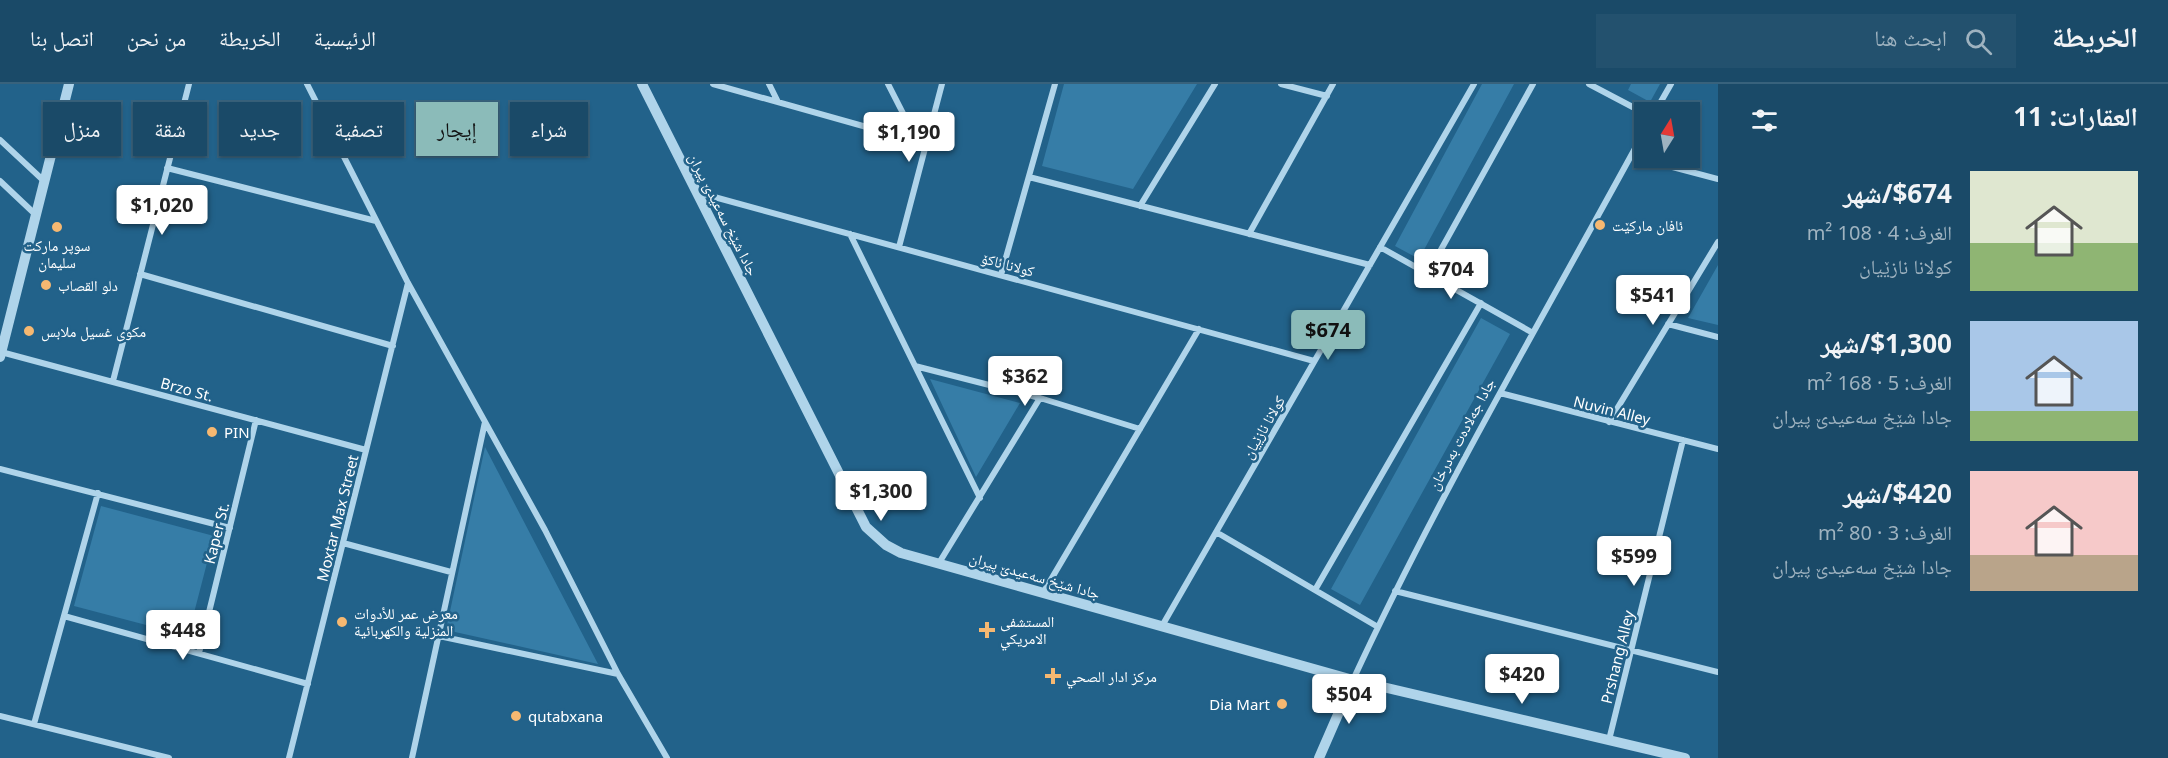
<!DOCTYPE html>
<html lang="ar">
<head>
<meta charset="utf-8">
<style>
  :root { --surface:#1a4a68; --page:#23516e; --text:#f1f3f6; --muted:#9fb3c0; --line:#38627c; --accent:#8bbbb9 }
  body { margin:0; font-family:"Noto Sans","Noto Naskh Arabic",sans-serif; background:var(--page); color:var(--text); direction:rtl; height:100vh; display:flex; flex-direction:column; font-size:22px; white-space:nowrap }
  * { box-sizing:border-box; margin:0 }
  p { font-size:20px; color:var(--muted) }
  .icon { flex:none; width:33px; height:33px; fill:none; stroke:currentColor; stroke-width:2; stroke-linecap:round; stroke-linejoin:round }
  .map { position:relative; flex:1; overflow:hidden; direction:ltr }
  .drawer { display:flex; flex-direction:column; background:var(--surface); width:450px }
  .drawer>* { flex:none }
  .hud { position:absolute; left:18px; top:18px; width:570px; height:54px; direction:rtl; display:flex; gap:12px }
  .needle { width:39px; rotate:11deg }
  .buttons { position:absolute; left:1634px; top:18px; display:grid; gap:12px }
  .buttons a { display:grid; place-items:center; width:66px; height:66px; border-radius:0px; background:var(--surface); box-shadow:0 2px 4px #0004,0 0 0 2px var(--line); font-size:30px }
  .price { position:absolute; translate:-50% -51px; padding:0 14px; border-radius:6px; background:#fff; color:#222; font-size:20px; line-height:39px; filter:drop-shadow(0 2px 3px #0008) }
  .price::after { content:''; position:absolute; left:50%; top:36px; width:18px; height:14px; margin-left:-9px; background:inherit; clip-path:polygon(0 0,100% 0,50% 100%) }
  .price.selected { background:var(--accent); color:#111 }
  ul { padding:0; list-style:none }
  li { display:flex; align-items:center; gap:18px; height:150px; padding:0 30px }
  li span { display:grid; place-items:center; flex:none; width:168px; height:120px; border-radius:0px; color:#555 }
  li>.icon { margin-inline-start:auto }
  span .icon { width:72px; height:72px; fill:#fffc; stroke-width:1 }
  li b { font-size:26px }
  h2 { display:flex; justify-content:space-between; align-items:center; height:72px; padding:0 30px; font-size:26px }
  .tag { padding:0 21px; border-radius:0px; background:var(--surface); box-shadow:0 2px 4px #0004,0 0 0 2px var(--line); font-size:21px; line-height:54px }
  .tag.selected { background:var(--accent); color:#111 }
  header { display:flex; align-items:center; gap:36px; box-sizing:border-box; height:84px; padding:0 30px; background:var(--surface); border-bottom:2px solid var(--line) }
  header strong { font-size:28px }
  nav { display:flex; gap:33px; margin-inline-start:auto; font-size:21px }
  .search { width:420px; height:54px; background:var(--page); display:flex; align-items:center; gap:15px; box-sizing:border-box; padding:0 21px; border-radius:0px; color:var(--muted); font-size:22px }
  main { display:flex; flex:1; min-height:0 }
  .map>svg:first-child { display:block }
  .green { fill:#367da7 }
  .lines { fill:none; stroke-linecap:round; stroke-linejoin:round }
  .minor { stroke:#afd4ea; stroke-width:6 }
  .tertiary { stroke:#afd4ea; stroke-width:10 }
  .poi-dot { fill:#f6b871; stroke:#22628a; stroke-width:2 }
  .labels { text-anchor:middle; dominant-baseline:central; stroke-width:5; stroke-linejoin:round; paint-order:stroke }
  .street-label { font-size:15px; fill:#fff; stroke:#22628a }
  .poi-label { font-size:15px; fill:#fff; stroke:#22628a; text-anchor:start }
</style>
</head>
<body>
<header>
<strong>الخريطة</strong>
<div class="search"><svg class="icon" aria-label="search" viewBox="0 0 24 24"><circle cx="10" cy="10" r="6"/><path d="M15 15l6 6"/></svg>ابحث هنا</div>
<nav><a>الرئيسية</a><a>الخريطة</a><a>من نحن</a><a>اتصل بنا</a></nav>
</header>
<main>
<section class="drawer">
<h2>العقارات: 11<svg class="icon" aria-label="filters" viewBox="0 0 24 24"><path d="M4 7h16M4 17h16"/><circle cx="9" cy="7" r="2"/><circle cx="15" cy="17" r="2"/></svg></h2>
<ul>
<li><span style="background:linear-gradient(#dfe7d0 60%,#8fb573 0)"><svg class="icon" aria-label="home" viewBox="0 0 24 24"><path d="M3 11l9-7 9 7M6 9v11h12V9"/></svg></span><div><b>$674/شهر</b><p>الغرف: 4 · 108 m²</p><p>کولانا نازێیان</p></div></li>
<li><span style="background:linear-gradient(#a9c7e8 75%,#8fb573 0)"><svg class="icon" aria-label="home" viewBox="0 0 24 24"><path d="M3 11l9-7 9 7M6 9v11h12V9"/></svg></span><div><b>$1,300/شهر</b><p>الغرف: 5 · 168 m²</p><p>جادا شێخ سەعیدێ پیران</p></div></li>
<li><span style="background:linear-gradient(#f6c9c9 70%,#b9a48a 0)"><svg class="icon" aria-label="home" viewBox="0 0 24 24"><path d="M3 11l9-7 9 7M6 9v11h12V9"/></svg></span><div><b>$420/شهر</b><p>الغرف: 3 · 80 m²</p><p>جادا شێخ سەعیدێ پیران</p></div></li>
</ul>
</section>
<div class="map">
<svg width="1718" height="674" viewBox="0 0 1718 674">
  <rect width="100%" height="100%" fill="#22628a"/>
  <!-- green -->
  <path class="green" d="M1064,0H1197L1133,105L1042,82Z
    M1482,0H1514L1419,175L1395,162Z
    M1631,0H1660L1650,18L1628,6Z
    M1718,181V241L1688,234Z
    M1481,234L1510,250L1360,521L1331,505Z
    M930,295L1020,319L976,393Z
    M485,363L598,580L446,546Z
    M101,422L214,452L188,552L74,522Z"/>
  <g class="lines">
    <!-- minor -->
    <path class="minor" d="M307,0L408,199L545,446L618,590L667,674
      M713,0L927,60
      M769,0L778,18
      M888,0L909,41L926,60
      M1281,0L1327,12
      M1589,0L1644,29
      M1655,28L1671,0
      M0,56L44,97
      M1631,72L1718,95
      M167,84L376,137
      M1029,93L1370,181
      M0,97L36,131
      M696,108L1314,277
      M1140,122L1215,0
      M850,150L980,414
      M1249,150L1333,0
      M899,163L942,0
      M1380,163L1533,249
      M1428,189L1533,0
      M140,190L393,262
      M1001,191L1055,0
      M1668,240L1718,253
      M1,268L366,366
      M915,282L1040,314L1140,345
      M113,297L189,0
      M1500,309L1718,365
      M1609,338L1718,158
      M0,385L230,444
      M1216,448L1378,543
      M343,459L451,488
      M939,479L1040,314
      M1315,506L1481,219
      M1395,507L1718,588
      M1043,509L1199,245
      M64,532L308,600
      M1162,542L1474,0
      M439,552L618,590
      M199,569L256,336
      M1353,596C1440,408 1545,230 1644,48
      M0,632L169,674
      M34,640L98,409
      M1609,656L1683,356
      M289,674L408,199
      M412,674L485,338"/>
    <!-- tertiary -->
    <path class="tertiary" d="M642,0L866,443L886,461L901,469L1353,596L1685,674
      M0,273L69,0
      M1319,674L1353,596"/>
  </g>
  <!-- markers -->
  <g class="poi-dot">
    <circle cx="1600" cy="141" r="6"/>
    <circle cx="57" cy="143" r="6"/>
    <circle cx="46" cy="201" r="6"/>
    <circle cx="29" cy="247" r="6"/>
    <circle cx="212" cy="348" r="6"/>
    <circle cx="342" cy="538" r="6"/>
    <path d="M984 537h6v6h6v6h-6v6h-6v-6h-6v-6h6z"/>
    <path d="M1050 583h6v6h6v6h-6v6h-6v-6h-6v-6h6z"/>
    <circle cx="1282" cy="620" r="6"/>
    <circle cx="516" cy="632" r="6"/>
  </g>
  <g class="labels">
    <!-- street labels -->
    <g class="street-label">
      <text transform="translate(724 130) rotate(63)">جادا شێخ سەعیدێ پیران</text>
      <text transform="translate(1008 180) rotate(15)">کولانا ئاکۆ</text>
      <text transform="translate(187 305) rotate(15)">Brzo St.</text>
      <text transform="translate(1612 326) rotate(14)">Nuvin Alley</text>
      <text transform="translate(1263 343) rotate(-60)">کولانا نازێیان</text>
      <text transform="translate(1461 350) rotate(-62)">جادا جەلادەت بەدرخان</text>
      <text transform="translate(337 434) rotate(-76)">Moxtar Max Street</text>
      <text transform="translate(216 449) rotate(-76)">Kaper St.</text>
      <text transform="translate(1035 491) rotate(16)">جادا شێخ سەعیدێ پیران</text>
      <text transform="translate(1617 573) rotate(-76)">Prshang Alley</text>
    </g>
    <!-- poi labels -->
    <g class="poi-label">
      <text x="1612" y="141">ئافان مارکێت</text>
      <text x="57" y="161" text-anchor="middle">سوپر ماركت<tspan x="57" dy="17">سليمان</tspan></text>
      <text x="58" y="201">دلو القصاب</text>
      <text x="41" y="247">مكوى غسيل ملابس</text>
      <text x="224" y="348">PIN</text>
      <text x="354" y="529">معرض عمر للأدوات<tspan x="354" dy="17">المنزلية والكهربائية</tspan></text>
      <text x="1000" y="537">المستشفى<tspan x="1000" dy="17">الامريكي</tspan></text>
      <text x="1066" y="592">مركز ادار الصحي</text>
      <text x="1270" y="620" text-anchor="end">Dia Mart</text>
      <text x="528" y="632">qutabxana</text>
    </g>
  </g>
</svg>
<div class="buttons">
<a><svg class="needle" viewBox="-14 -14 28 28"><path d="M0-13l5 13h-10z" fill="#e53935"/><path d="M0 13l5-13h-10z" fill="#9fb3c0"/></svg></a>
</div>
<b class="price" style="left:909px;top:79px">$1,190</b>
<b class="price" style="left:162px;top:152px">$1,020</b>
<b class="price" style="left:1451px;top:216px">$704</b>
<b class="price" style="left:1653px;top:242px">$541</b>
<b class="price selected" style="left:1328px;top:277px">$674</b>
<b class="price" style="left:1025px;top:323px">$362</b>
<b class="price" style="left:881px;top:438px">$1,300</b>
<b class="price" style="left:1634px;top:503px">$599</b>
<b class="price" style="left:183px;top:577px">$448</b>
<b class="price" style="left:1522px;top:621px">$420</b>
<b class="price" style="left:1349px;top:641px">$504</b>
<div class="hud">
<a class="tag">شراء</a>
<a class="tag selected">إيجار</a>
<a class="tag">تصفية</a>
<a class="tag">جديد</a>
<a class="tag">شقة</a>
<a class="tag">منزل</a>
</div>
</div>
</main>
</body>
</html>
